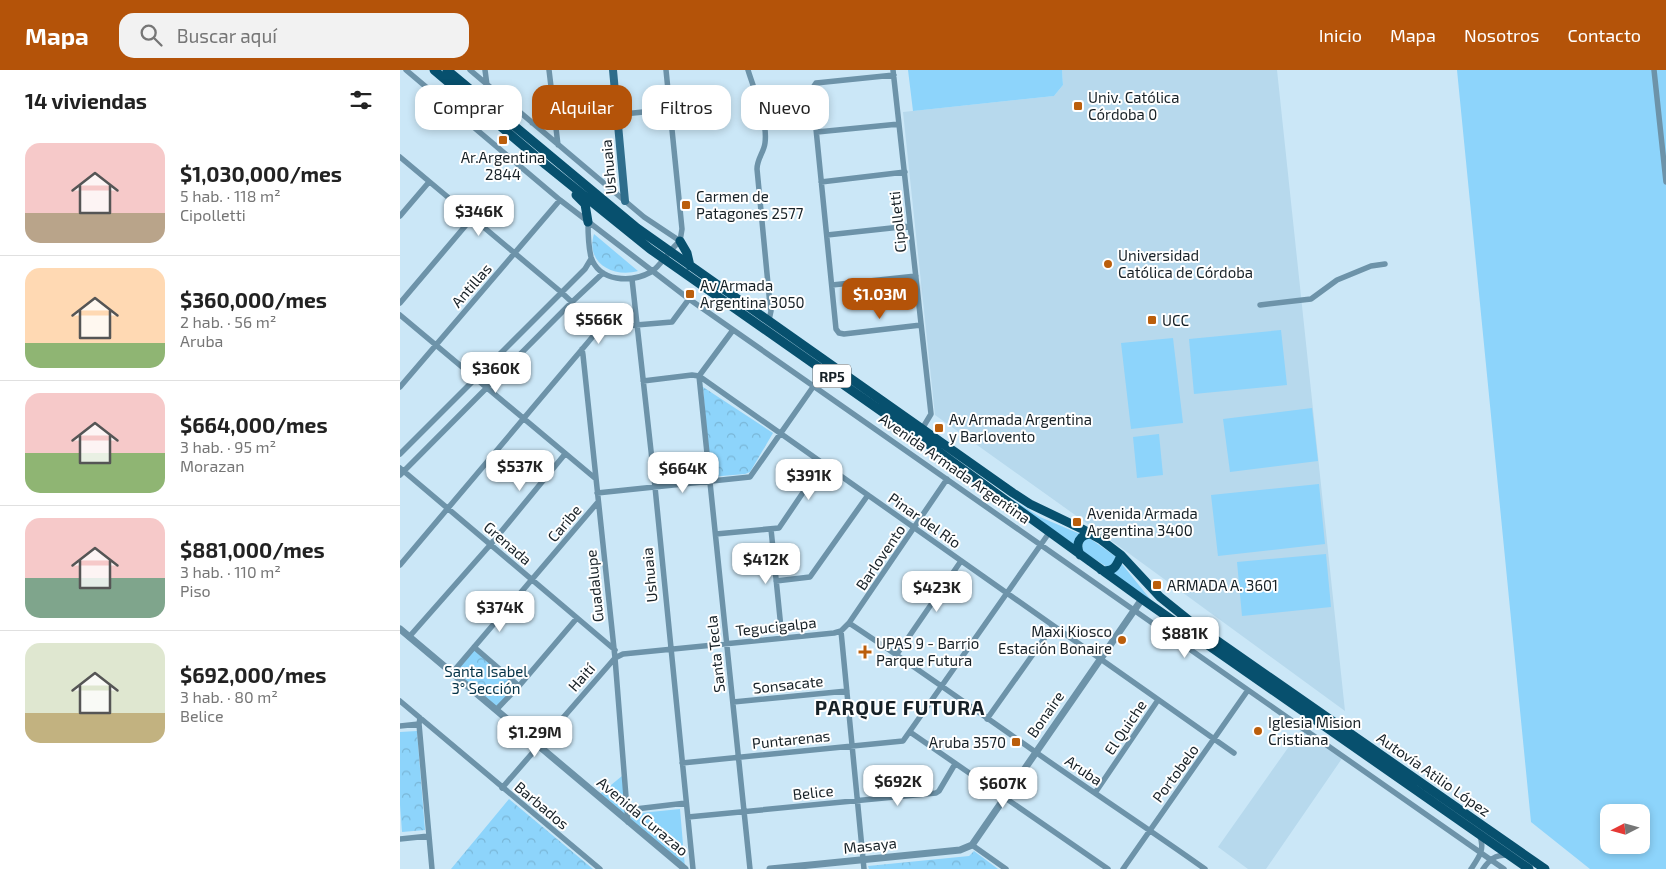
<!DOCTYPE html>
<html lang="es">
<head>
<meta charset="utf-8">
<style>
  :root { --surface:#fff; --page:#f2f2f2; --text:#222; --muted:#767676; --line:#e0e0e0; --accent:#b45309 }
  body { margin:0; font-family:"Exo 2",sans-serif; background:var(--page); color:var(--text); height:100vh; display:flex; flex-direction:column; font-size:19px; white-space:nowrap }
  * { box-sizing:border-box; margin:0 }
  p { font-size:16px; color:var(--muted) }
  .icon { flex:none; width:28px; height:28px; fill:none; stroke:currentColor; stroke-width:2; stroke-linecap:round; stroke-linejoin:round }
  .map { position:relative; flex:1; overflow:hidden }
  .side { display:flex; flex-direction:column; background:var(--surface); width:400px }
  .side>* { flex:none }
  .hud { position:absolute; left:15px; top:15px; width:475px; height:45px; display:flex; gap:10px }
  .needle { width:32px; rotate:264deg }
  .fabs { position:absolute; left:1200px; top:734px; display:grid; gap:10px }
  .fabs a { display:grid; place-items:center; width:50px; height:50px; border-radius:10px; background:var(--surface); box-shadow:0 2px 8px #0003; font-size:25px }
  .price { position:absolute; translate:-50% -42px; padding:0 11px; border-radius:10px; background:#fff; color:#222; font-size:16px; line-height:32px; filter:drop-shadow(0 1px 2px #0008) }
  .price::after { content:''; position:absolute; left:50%; top:30px; width:15px; height:11px; margin-left:-8px; background:inherit; clip-path:polygon(0 0,100% 0,50% 100%) }
  .price.on { background:var(--accent); color:#fff }
  ul { padding:0; list-style:none }
  li { display:flex; align-items:center; gap:15px; height:125px; padding:0 25px }
  li+li { border-top:1px solid var(--line) }
  li span { display:grid; place-items:center; flex:none; width:140px; height:100px; border-radius:15px; color:#555 }
  li>.icon { margin-inline-start:auto }
  span .icon { width:60px; height:60px; fill:#fffc; stroke-width:1 }
  li b { font-size:21px }
  h2 { display:flex; justify-content:space-between; align-items:center; height:60px; padding:0 25px; font-size:21px }
  .tag { padding:0 18px; border-radius:15px; background:var(--surface); box-shadow:0 2px 8px #0003; font-size:18px; line-height:45px }
  .tag.on { background:var(--accent); color:#fff }
  header { display:flex; align-items:center; gap:30px; box-sizing:border-box; height:70px; padding:0 25px; background:var(--accent); color:#fff }
  header strong { font-size:24px }
  nav { display:flex; gap:28px; margin-inline-start:auto; font-size:18px }
  .search { width:350px; height:45px; background:var(--page); display:flex; align-items:center; gap:12px; box-sizing:border-box; padding:0 18px; border-radius:15px; color:var(--muted); font-size:19px }
  main { display:flex; flex:1; min-height:0 }
  .map>svg:first-child { display:block }
  .built { fill:#b7d9ed }
  .green { fill:#8dd4fb; fill-rule:evenodd }
  .park { fill:url(#park-crowns) }
  .lines { fill:none; stroke-linecap:round; stroke-linejoin:round }
  .minor { stroke:#6d93a9; stroke-width:5.5 }
  .tertiary { stroke:#6d93a9; stroke-width:7 }
  .secondary { stroke:#2e6d8c; stroke-width:8 }
  .primary { stroke:#07506e; stroke-width:9 }
  .poi-dot { fill:#bb5e0b; stroke:#fff; stroke-width:2 }
  .labels { text-anchor:middle; dominant-baseline:central; stroke-width:4; stroke-linejoin:round; paint-order:stroke }
  .shield { fill:#fff; stroke:#5d6468; stroke-width:1 }
  .shield-label { font-size:14px; font-weight:bold; fill:#172127 }
  .poi-label { font-size:15px; fill:#172127; stroke:#fff; text-anchor:start }
  .street-label { font-size:15px; fill:#172127; stroke:#fff }
  .park-label { font-size:15px; fill:#043348; stroke:#fff }
  .district-label { font-size:20px; font-weight:bold; letter-spacing:1px; fill:#172127; stroke:#fff }
</style>
</head>
<body>
<header>
<strong>Mapa</strong>
<div class="search"><svg class="icon" aria-label="search" viewBox="0 0 24 24"><circle cx="10" cy="10" r="6"/><path d="M15 15l6 6"/></svg>Buscar aquí</div>
<nav><a>Inicio</a><a>Mapa</a><a>Nosotros</a><a>Contacto</a></nav>
</header>
<main>
<section class="side">
<h2>14 viviendas<svg class="icon" aria-label="filters" viewBox="0 0 24 24"><path d="M4 7h16M4 17h16"/><circle cx="9" cy="7" r="2"/><circle cx="15" cy="17" r="2"/></svg></h2>
<ul>
<li><span style="background:linear-gradient(#f6c9c9 70%,#b9a48a 0)"><svg class="icon" aria-label="home" viewBox="0 0 24 24"><path d="M3 11l9-7 9 7M6 9v11h12V9"/></svg></span><div><b>$1,030,000/mes</b><p>5 hab. · 118 m²</p><p>Cipolletti</p></div></li>
<li><span style="background:linear-gradient(#ffd9b3 75%,#8fb573 0)"><svg class="icon" aria-label="home" viewBox="0 0 24 24"><path d="M3 11l9-7 9 7M6 9v11h12V9"/></svg></span><div><b>$360,000/mes</b><p>2 hab. · 56 m²</p><p>Aruba</p></div></li>
<li><span style="background:linear-gradient(#f6c9c9 60%,#8fb573 0)"><svg class="icon" aria-label="home" viewBox="0 0 24 24"><path d="M3 11l9-7 9 7M6 9v11h12V9"/></svg></span><div><b>$664,000/mes</b><p>3 hab. · 95 m²</p><p>Morazan</p></div></li>
<li><span style="background:linear-gradient(#f6c9c9 60%,#7fa58c 0)"><svg class="icon" aria-label="home" viewBox="0 0 24 24"><path d="M3 11l9-7 9 7M6 9v11h12V9"/></svg></span><div><b>$881,000/mes</b><p>3 hab. · 110 m²</p><p>Piso</p></div></li>
<li><span style="background:linear-gradient(#dfe7d0 70%,#c2b280 0)"><svg class="icon" aria-label="home" viewBox="0 0 24 24"><path d="M3 11l9-7 9 7M6 9v11h12V9"/></svg></span><div><b>$692,000/mes</b><p>3 hab. · 80 m²</p><p>Belice</p></div></li>
</ul>
</section>
<div class="map">
<svg width="1266" height="799" viewBox="0 0 1266 799">
  <defs>
    <pattern id="park-crowns" width="20" height="18" patternUnits="userSpaceOnUse" patternTransform="scale(1.25)"><rect width="20" height="18" fill="#8dd4fb"/><path d="M2 6a3 3 0 1 1 6 0M12 15a3 3 0 1 1 6 0" fill="none" stroke="#79b6d7"/></pattern>
  </defs>
  <rect width="100%" height="100%" fill="#cbe7f7"/>
  <!-- built -->
  <path class="built" d="M662,0H877L945,641L727,482L535,345L503,42L654,26L663,15Z
    M902,658L943,687L866,799H848L818,777Z"/>
  <!-- green -->
  <path class="green" d="M508,0H662L663,15L654,26L513,41Z
    M1057,0H1266V799H1190L1131,752ZM1209,742H1241V775H1209Z
    M881,260L887,315L794,324L789,269Z
    M773,268L783,353L731,359L721,273Z
    M912,338L918,391L830,402L823,349Z
    M759,364L763,405L737,408L733,367Z
    M919,414L925,474L818,486L811,425Z
    M599,421L640,447L680,464L675,475L598,423Z
    M689,468L715,486L716,491L707,497L682,481L683,470Z
    M926,484L931,537L842,546L837,492Z
    M721,493L751,530L712,503Z
    M222,706L226,746L200,724Z
    M280,739L285,798L231,750V744Z"/>
  <!-- park -->
  <path class="park" d="M194,164L238,201C213,208 185,193 194,164Z
    M303,317L373,363L350,402L345,404L310,407Z
    M74,579L116,616L96,638L54,602Z
    M17,661L25,760L2,762L0,735V662Z
    M109,729L193,799H51Z
    M574,781L598,799H469L468,796L569,786Z"/>
  <g class="lines">
    <!-- minor -->
    <path class="minor" d="M6,0L160,130L289,229L1104,799
      M70,0L244,147L280,171
      M85,0L87,15
      M149,0L158,75
      M266,0L282,159L280,171
      M348,0C354,20 368,51 365,73C364,82 357,89 357,99L370,235L371,241L369,250
      M493,0L531,344L522,359
      M1254,0L1266,112
      M494,5L416,13L412,19L436,259L439,263L444,264L521,255
      M132,53L294,37
      M417,62L499,54
      M0,87L161,222L200,258L272,252L289,229
      M421,112L505,102
      M0,146L29,112
      M188,152C188,164 188,175 191,187C199,212 231,213 251,202C260,197 270,179 280,171
      M427,165L510,156
      M232,209L255,417L293,799
      M432,215L516,206
      M0,233L72,148
      M860,235L911,229L937,210L971,196L985,194
      M0,245L196,409
      M182,279L183,285L215,588L228,752
      M299,306L350,799
      M299,306L333,260
      M243,311L292,305L299,306L834,683
      M0,317L160,130
      M0,384L185,199L191,189
      M0,398L215,580
      M0,405L172,232L203,203
      M197,423L350,407L413,317
      M371,459L382,568
      M316,464L379,458L423,393
      M0,495L200,258
      M376,511L410,507L468,425
      M449,553C510,593 568,635 627,676C686,718 746,757 805,799
      M441,561L464,799
      M9,567L91,474L165,384
      M74,577L119,616
      M497,584L561,491
      M52,603L198,432
      M0,631L200,799
      M333,632L447,621
      M96,640L119,616L177,548
      M20,648L19,654L32,799
      M587,649L653,556
      M0,656L19,654
      M510,662L708,799
      M282,693L503,671L649,463
      M102,718L215,588L223,584L434,563L441,561L449,553L547,409
      M695,723L758,630
      M227,740L286,733
      M288,747L536,723L539,721L555,694
      M0,769L29,766
      M572,775L606,799
      M723,799L848,620
      M1071,799C1079,787 1085,780 1080,766
      M1083,799C1090,789 1095,785 1107,785"/>
    <!-- tertiary -->
    <path class="tertiary" d="M0,559L285,799
      M370,799L560,780L572,775L742,529"/>
    <!-- secondary -->
    <path class="secondary" d="M213,0L225,131"/>
    <!-- primary -->
    <path class="primary" d="M34,0L146,95L250,179L528,374L742,529L1129,799
      M47,0L237,158L613,423L630,434L682,459L700,469L721,485L760,527L796,556L1145,799
      M176,125L185,134L188,152
      M280,171L287,183L290,196
      M680,485C675,474 679,464 692,464
      M701,500C713,503 717,496 721,485"/>
  </g>
  <!-- markers -->
  <g class="poi-dot">
    <rect x="673" y="31" width="10" height="10" rx="2.5"/>
    <rect x="98" y="65" width="10" height="10" rx="2.5"/>
    <rect x="281" y="130" width="10" height="10" rx="2.5"/>
    <circle cx="708" cy="194" r="5"/>
    <rect x="285" y="219" width="10" height="10" rx="2.5"/>
    <rect x="747" y="245" width="10" height="10" rx="2.5"/>
    <rect x="534" y="353" width="10" height="10" rx="2.5"/>
    <rect x="672" y="447" width="10" height="10" rx="2.5"/>
    <rect x="752" y="510" width="10" height="10" rx="2.5"/>
    <circle cx="722" cy="570" r="5"/>
    <path d="M462.5 574.5h5v5h5v5h-5v5h-5v-5h-5v-5h5z"/>
    <circle cx="858" cy="661" r="5"/>
    <rect x="611" y="667" width="10" height="10" rx="2.5"/>
  </g>
  <g class="labels">
    <!-- shield labels -->
    <rect class="shield" x="413" y="294.5" width="38" height="23" rx="4"/>
    <g class="shield-label">
      <text x="432" y="306">RP5</text>
    </g>
    <!-- poi labels -->
    <g class="poi-label">
      <text x="688" y="27">Univ. Católica<tspan x="688" dy="17">Córdoba 0</tspan></text>
      <text x="103" y="87" text-anchor="middle">Ar.Argentina<tspan x="103" dy="17">2844</tspan></text>
      <text x="296" y="126">Carmen de<tspan x="296" dy="17">Patagones 2577</tspan></text>
      <text x="718" y="185">Universidad<tspan x="718" dy="17">Católica de Córdoba</tspan></text>
      <text x="300" y="215">Av Armada<tspan x="300" dy="17">Argentina 3050</tspan></text>
      <text x="762" y="250">UCC</text>
      <text x="549" y="349">Av Armada Argentina<tspan x="549" dy="17">y Barlovento</tspan></text>
      <text x="687" y="443">Avenida Armada<tspan x="687" dy="17">Argentina 3400</tspan></text>
      <text x="767" y="515">ARMADA A. 3601</text>
      <text x="712" y="561" text-anchor="end">Maxi Kiosco<tspan x="712" dy="17">Estación Bonaire</tspan></text>
      <text x="476" y="573">UPAS 9 - Barrio<tspan x="476" dy="17">Parque Futura</tspan></text>
      <text x="868" y="652">Iglesia Mision<tspan x="868" dy="17">Cristiana</tspan></text>
      <text x="606" y="672" text-anchor="end">Aruba 3570</text>
    </g>
    <!-- street labels -->
    <g class="street-label">
      <text transform="translate(208 97) rotate(-95)">Ushuaia</text>
      <text transform="translate(497 152) rotate(-96)">Cipolletti</text>
      <text transform="translate(71 215) rotate(-49)">Antillas</text>
      <text transform="translate(555 398) rotate(35)">Avenida Armada Argentina</text>
      <text transform="translate(525 450) rotate(35)">Pinar del Río</text>
      <text transform="translate(164 453) rotate(-50)">Caribe</text>
      <text transform="translate(108 473) rotate(41)">Grenada</text>
      <text transform="translate(480 487) rotate(-56)">Barlovento</text>
      <text transform="translate(249 505) rotate(-95)">Ushuaia</text>
      <text transform="translate(194 516) rotate(-96)">Guadalupe</text>
      <text transform="translate(376 556) rotate(-6)">Tegucigalpa</text>
      <text transform="translate(315 584) rotate(-96)">Santa Tecla</text>
      <text transform="translate(181 607) rotate(-49)">Haití</text>
      <text transform="translate(388 614) rotate(-6)">Sonsacate</text>
      <text transform="translate(645 644) rotate(-55)">Bonaire</text>
      <text transform="translate(725 657) rotate(-56)">El Quiche</text>
      <text transform="translate(391 669) rotate(-6)">Puntarenas</text>
      <text transform="translate(684 700) rotate(34)">Aruba</text>
      <text transform="translate(775 703) rotate(-54)">Portobelo</text>
      <text transform="translate(1034 704) rotate(35)">Autovía Atilio López</text>
      <text transform="translate(413 722) rotate(-6)">Belice</text>
      <text transform="translate(142 735) rotate(40)">Barbados</text>
      <text transform="translate(243 746) rotate(40)">Avenida Curazao</text>
      <text transform="translate(470 775) rotate(-6)">Masaya</text>
    </g>
    <!-- park labels -->
    <g class="park-label">
      <text x="86" y="601">Santa Isabel<tspan x="86" dy="17">3° Sección</tspan></text>
    </g>
    <!-- district labels -->
    <g class="district-label">
      <text x="500" y="637">PARQUE FUTURA</text>
    </g>
  </g>
</svg>
<div class="fabs">
<a><svg class="needle" viewBox="-14 -14 28 28"><path d="M0-13l5 13h-10z" fill="#e53935"/><path d="M0 13l5-13h-10z" fill="#767676"/></svg></a>
</div>
<b class="price" style="left:79px;top:167px">$346K</b>
<b class="price on" style="left:480px;top:250px">$1.03M</b>
<b class="price" style="left:199px;top:275px">$566K</b>
<b class="price" style="left:96px;top:324px">$360K</b>
<b class="price" style="left:120px;top:422px">$537K</b>
<b class="price" style="left:283px;top:424px">$664K</b>
<b class="price" style="left:409px;top:431px">$391K</b>
<b class="price" style="left:366px;top:515px">$412K</b>
<b class="price" style="left:537px;top:543px">$423K</b>
<b class="price" style="left:100px;top:563px">$374K</b>
<b class="price" style="left:785px;top:589px">$881K</b>
<b class="price" style="left:135px;top:688px">$1.29M</b>
<b class="price" style="left:498px;top:737px">$692K</b>
<b class="price" style="left:603px;top:739px">$607K</b>
<div class="hud">
<a class="tag">Comprar</a>
<a class="tag on">Alquilar</a>
<a class="tag">Filtros</a>
<a class="tag">Nuevo</a>
</div>
</div>
</main>
</body>
</html>
